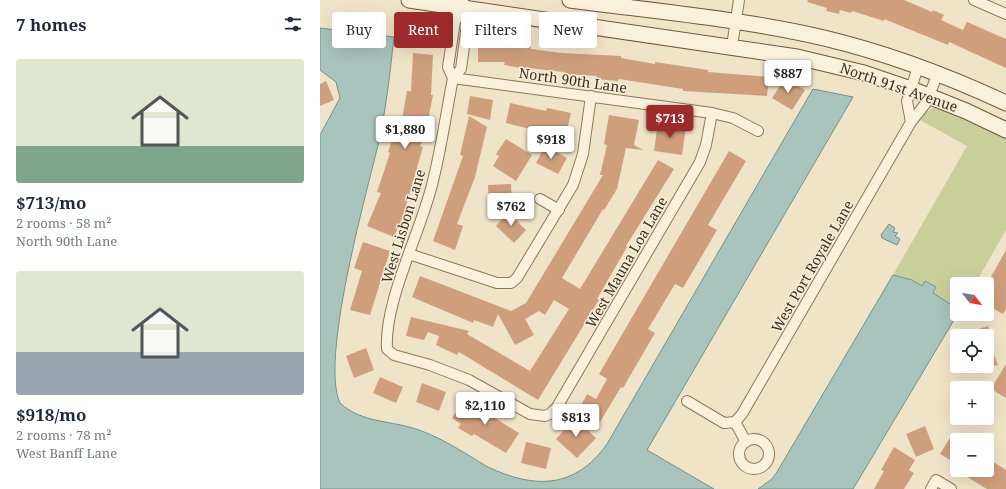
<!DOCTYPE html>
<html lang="en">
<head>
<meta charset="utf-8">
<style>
  :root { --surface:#fff; --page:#f6f6f7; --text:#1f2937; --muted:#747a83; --accent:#9e2a2b }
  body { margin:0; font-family:"Noto Serif",serif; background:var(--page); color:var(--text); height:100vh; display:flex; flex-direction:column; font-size:15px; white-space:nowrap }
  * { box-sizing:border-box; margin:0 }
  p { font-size:13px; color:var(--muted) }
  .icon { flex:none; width:22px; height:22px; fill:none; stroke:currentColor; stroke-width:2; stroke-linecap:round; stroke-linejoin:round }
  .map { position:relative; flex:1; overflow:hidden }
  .panel { display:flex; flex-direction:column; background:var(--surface); width:320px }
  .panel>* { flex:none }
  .top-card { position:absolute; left:12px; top:12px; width:380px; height:36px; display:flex; gap:8px }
  .needle { width:26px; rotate:121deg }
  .fabs { position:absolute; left:630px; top:277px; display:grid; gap:8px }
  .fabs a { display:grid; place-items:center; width:44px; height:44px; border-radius:4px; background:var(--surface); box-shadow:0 4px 16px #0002; font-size:20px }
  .price { position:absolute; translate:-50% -34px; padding:0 9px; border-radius:4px; background:#fff; color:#222; font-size:13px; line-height:26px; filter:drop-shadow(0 1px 2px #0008) }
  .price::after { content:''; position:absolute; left:50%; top:24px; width:12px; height:9px; margin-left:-6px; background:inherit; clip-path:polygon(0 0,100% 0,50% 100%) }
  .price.current { background:var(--accent); color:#fff }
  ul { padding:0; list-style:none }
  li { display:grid; align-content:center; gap:8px; height:212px; padding:0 16px }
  li span { display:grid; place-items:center; height:124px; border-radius:4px; color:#555 }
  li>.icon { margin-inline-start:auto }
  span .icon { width:72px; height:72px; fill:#fffc; stroke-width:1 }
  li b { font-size:17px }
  h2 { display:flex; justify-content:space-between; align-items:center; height:48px; padding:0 16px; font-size:17px }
  .tag { padding:0 14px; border-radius:4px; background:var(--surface); box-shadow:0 4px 16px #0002; font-size:14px; line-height:36px }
  .tag.current { background:var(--accent); color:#fff }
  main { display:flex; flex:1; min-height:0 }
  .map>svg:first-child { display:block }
  .green { fill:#c9cf9b }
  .water { fill:#a9c4bc; stroke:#6f938a }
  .building { fill:#cf9f7d }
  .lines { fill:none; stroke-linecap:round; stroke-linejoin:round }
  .street-casing { stroke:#8d765c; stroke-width:12 }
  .secondary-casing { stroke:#6f573f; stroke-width:17 }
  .street { stroke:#faf1dc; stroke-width:10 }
  .secondary { stroke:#faf1dc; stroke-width:15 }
  .labels { text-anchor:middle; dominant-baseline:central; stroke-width:3; stroke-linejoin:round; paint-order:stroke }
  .street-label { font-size:14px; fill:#3d2e20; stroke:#f7eed8 }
</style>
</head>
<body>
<main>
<section class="panel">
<h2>7 homes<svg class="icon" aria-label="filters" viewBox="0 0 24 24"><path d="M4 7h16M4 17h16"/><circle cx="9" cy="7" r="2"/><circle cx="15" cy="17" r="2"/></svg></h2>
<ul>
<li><span style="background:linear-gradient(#dfe7d0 70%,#7fa58c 0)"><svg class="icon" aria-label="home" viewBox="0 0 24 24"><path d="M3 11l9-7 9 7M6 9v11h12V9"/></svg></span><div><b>$713/mo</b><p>2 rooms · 58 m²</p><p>North 90th Lane</p></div></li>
<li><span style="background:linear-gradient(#dfe7d0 65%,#9aa5b1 0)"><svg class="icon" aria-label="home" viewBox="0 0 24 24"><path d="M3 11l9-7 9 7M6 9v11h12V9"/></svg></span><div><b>$918/mo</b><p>2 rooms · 78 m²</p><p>West Banff Lane</p></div></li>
</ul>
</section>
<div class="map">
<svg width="686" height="489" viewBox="0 0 686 489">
  <rect width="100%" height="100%" fill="#f0e4c8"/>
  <!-- green -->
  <path class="green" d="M614,107H620L686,138V230L655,284H637V315L635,308L613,293L616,287L605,281L602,286L592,280L573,275L647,146L600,120L605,113Z"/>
  <!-- water -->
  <path class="water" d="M0,28L74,37C70,73 66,110 58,145C45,199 0,360 20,403C43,424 72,420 99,430C124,439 146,454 168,467C215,489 255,489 287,444L493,89L533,97L327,450L394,489H0V135L20,98L16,82L0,70Z
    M569,224L575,228L573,232L578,233L575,236L580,239L577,245L562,238L561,235Z
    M573,275L592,280L602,286L605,281L616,287L613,293L636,308L637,315L533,489H438L452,479L457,472Z"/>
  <!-- building -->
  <path class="building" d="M488,0H584L612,12L613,10L624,15L621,20L643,30L647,22L686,39V68L629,42L628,45L564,19V21L532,11L531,13L520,10L519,14L506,11L507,8L487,2Z
    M158,35H181V41L211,46V49L242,53L301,56V58L335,64V62L388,70V72L449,77L447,96L363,91V89L299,79L298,81L276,79L277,76L244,74V72L208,68L207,69L184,65L185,62H158Z
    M93,53L113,55L111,95H113L107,126L100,146L103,147L83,216L74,237L47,226L61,193L57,192L70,153L68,152L78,124L81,125L87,91H91Z
    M465,78L485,90L472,110L452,98Z
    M6,81L14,100L0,106V84Z
    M150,96L173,100L170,120L147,114Z
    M190,103L226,111L227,108L251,113L245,138L186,123Z
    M289,115L319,120L314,145L323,150L306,148L297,189L284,210L283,209L242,278L260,289L338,160L354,169L306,246L307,247L277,299L279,300L218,400L139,352L137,355L116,345L119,336L108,332L104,340L86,336L91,317L149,331L147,334L210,371L249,309L234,300L225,315L219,311L205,319L214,335L195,345L178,314L173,327L154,320L153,323L92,297L100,276L191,311L206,303L283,175H280L287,145L284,144Z
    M149,116L167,127L155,177L137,224L143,226L135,250L113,241L143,156L140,155Z
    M338,122L366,127L362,155L334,151Z
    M186,139L212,155L196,181L173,166L179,156L176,154Z
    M225,146L247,158L238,174L216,163Z
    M409,151L426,161L388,225L397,230L363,288L355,284L328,329L335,333L303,388L301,387L280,422L259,409L267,394L276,399L287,379L279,374Z
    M191,184L192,208L169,209L168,185Z
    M192,208L193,217L206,230L194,243L176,226Z
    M43,242L70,251L50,315L30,310L42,271L34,268Z
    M686,250V309L683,314L667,305V284Z
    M668,326L671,336H642V334Z
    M667,336L678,365L667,368Z
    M46,348L54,370L34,378L26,356Z
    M686,364V398L671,389Z
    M60,377L83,387L76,403L53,393Z
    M102,383L126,392L119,411L96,402Z
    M144,399L199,433L186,453L154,434L152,436L138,428L141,424L132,418Z
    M255,418L276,438L257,458L236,439Z
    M605,426L614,449L596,457L586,434Z
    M631,436L637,440V464L620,454Z
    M206,442L231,448L226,469L201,463Z
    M574,447L595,460L589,470L594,473L584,489H554L564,471L561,470Z
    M667,458L686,470V489H667L644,475L647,470H667Z"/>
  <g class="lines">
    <!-- street casing -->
    <g class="street-casing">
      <path id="street" d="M654,0L686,14
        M142,9L147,25L141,69L133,78C126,114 121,150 112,185C100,233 64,302 67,349L74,355L110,365L149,380L210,414L225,416L230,414L237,407L380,162L386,145L392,113
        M412,46L419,0
        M133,78L392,113L413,118L438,131
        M133,78L128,67L135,21L142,9L143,0
        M591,122L587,101L598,67
        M220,199L239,210
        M89,254L177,283H191L197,278L253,185L263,154L271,96
        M367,401L404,423L415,422L426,442
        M415,422L422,414L591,122L606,103L618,73
        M419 454a15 15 0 1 1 30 0a15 15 0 1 1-30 0Z
        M611,489L616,480L631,489"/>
    </g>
    <!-- secondary casing -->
    <g class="secondary-casing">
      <path id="secondary" d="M89,0L477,57L544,73L591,89L646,111L686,130
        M250,0C333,11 423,19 504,38C567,53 628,76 686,103"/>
    </g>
    <!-- street -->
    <use href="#street" class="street"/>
    <!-- secondary -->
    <use href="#secondary" class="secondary"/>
  </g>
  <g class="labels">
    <!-- street labels -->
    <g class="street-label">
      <text transform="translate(253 80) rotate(8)">North 90th Lane</text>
      <text transform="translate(579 87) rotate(19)">North 91st Avenue</text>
      <text transform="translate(83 226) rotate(-73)">West Lisbon Lane</text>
      <text transform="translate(306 262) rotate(-60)">West Mauna Loa Lane</text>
      <text transform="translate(492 266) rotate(-60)">West Port Royale Lane</text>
    </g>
  </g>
</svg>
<div class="fabs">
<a><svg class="needle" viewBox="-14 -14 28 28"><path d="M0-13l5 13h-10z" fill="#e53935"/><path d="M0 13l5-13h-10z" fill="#747a83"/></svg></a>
<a><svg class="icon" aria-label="locate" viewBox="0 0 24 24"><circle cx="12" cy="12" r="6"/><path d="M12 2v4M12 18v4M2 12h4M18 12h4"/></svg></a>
<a>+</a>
<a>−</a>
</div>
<b class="price" style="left:468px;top:94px">$887</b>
<b class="price current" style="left:350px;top:139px">$713</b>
<b class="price" style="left:85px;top:150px">$1,880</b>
<b class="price" style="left:231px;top:160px">$918</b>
<b class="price" style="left:191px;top:227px">$762</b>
<b class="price" style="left:165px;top:426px">$2,110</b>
<b class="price" style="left:256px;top:438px">$813</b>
<div class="top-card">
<a class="tag">Buy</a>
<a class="tag current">Rent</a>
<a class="tag">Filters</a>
<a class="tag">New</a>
</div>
</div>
</main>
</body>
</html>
